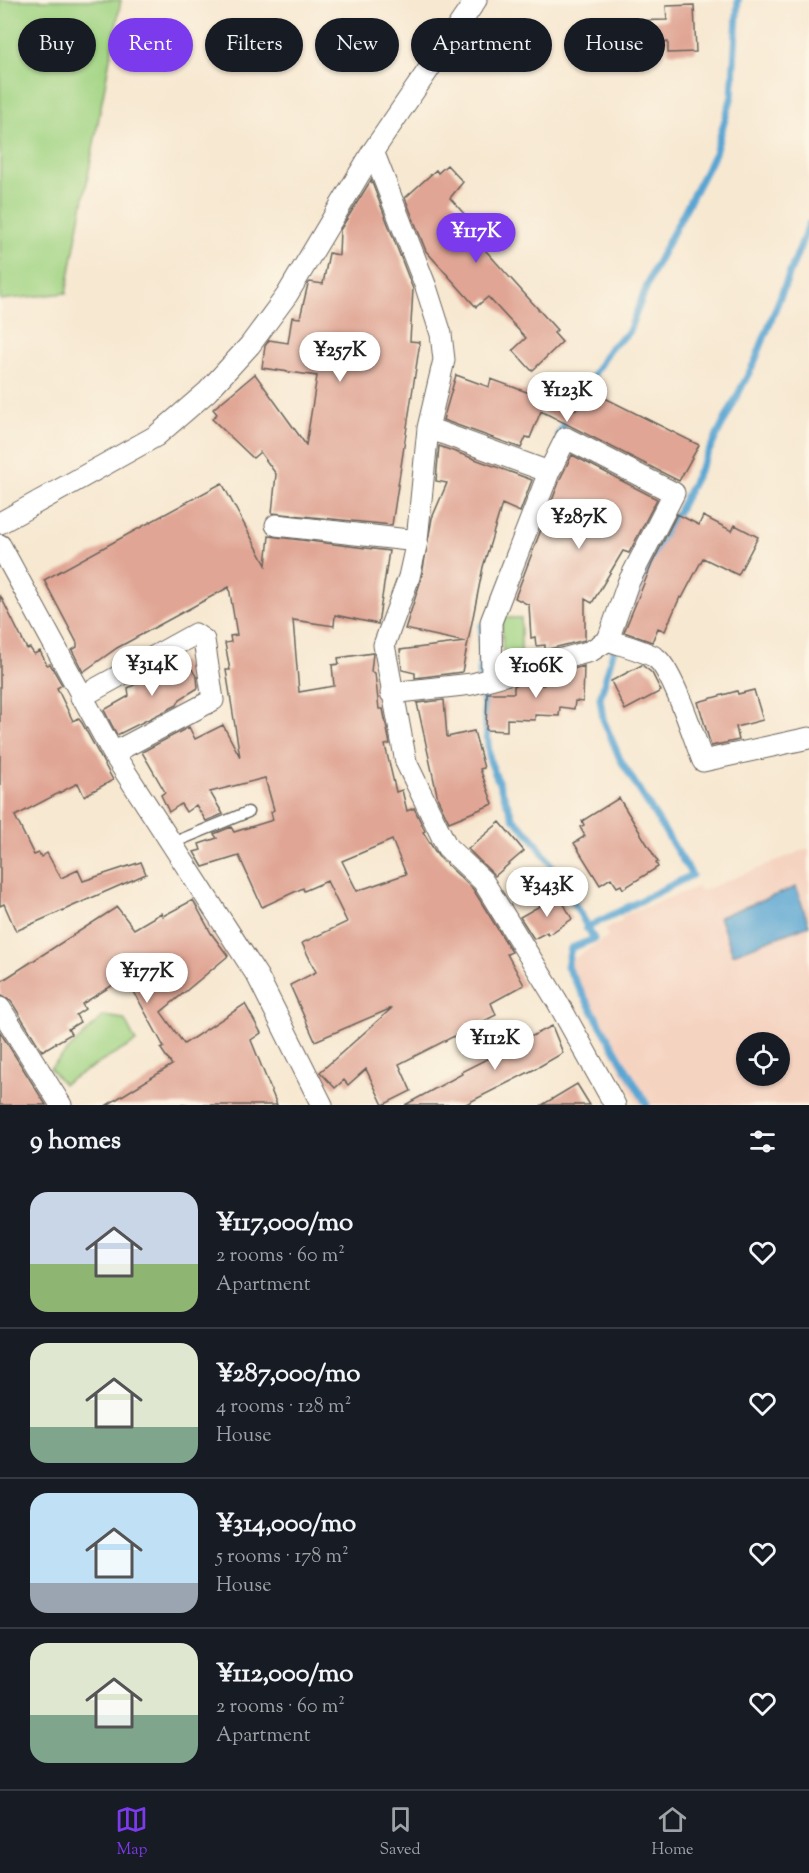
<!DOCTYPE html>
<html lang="en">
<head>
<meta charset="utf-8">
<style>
  :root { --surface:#171b24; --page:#242831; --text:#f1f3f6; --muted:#9ea1a6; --line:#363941; --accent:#7c3aed }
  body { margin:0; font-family:"Sorts Mill Goudy",serif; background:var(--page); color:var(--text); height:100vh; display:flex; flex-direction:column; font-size:22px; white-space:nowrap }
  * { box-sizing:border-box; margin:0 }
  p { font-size:20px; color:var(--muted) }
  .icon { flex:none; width:33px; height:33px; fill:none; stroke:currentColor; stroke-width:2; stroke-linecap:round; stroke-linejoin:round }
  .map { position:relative; height:1105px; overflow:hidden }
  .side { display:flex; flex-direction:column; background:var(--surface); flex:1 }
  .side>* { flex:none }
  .hud { position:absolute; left:18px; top:18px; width:774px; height:54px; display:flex; gap:12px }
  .fabs { position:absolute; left:736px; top:1032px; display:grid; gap:12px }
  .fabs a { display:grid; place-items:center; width:54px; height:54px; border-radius:50%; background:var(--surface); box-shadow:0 2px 4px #0004; font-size:30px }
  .price { position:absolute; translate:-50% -51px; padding:0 14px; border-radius:21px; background:#fff; color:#222; font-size:20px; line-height:39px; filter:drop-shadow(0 2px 3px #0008) }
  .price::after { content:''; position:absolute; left:50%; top:36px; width:18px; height:14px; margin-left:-9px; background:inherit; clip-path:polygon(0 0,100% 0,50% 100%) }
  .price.current { background:var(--accent); color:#fff }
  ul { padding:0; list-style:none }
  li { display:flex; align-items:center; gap:18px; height:150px; padding:0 30px }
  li+li { border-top:2px solid var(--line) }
  li span { display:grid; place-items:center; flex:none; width:168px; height:120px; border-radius:18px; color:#555 }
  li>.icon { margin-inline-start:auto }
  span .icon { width:72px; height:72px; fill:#fffc; stroke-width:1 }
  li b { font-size:26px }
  h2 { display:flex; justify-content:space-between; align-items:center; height:72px; padding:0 30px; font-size:26px }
  .chip { padding:0 21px; border-radius:27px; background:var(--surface); box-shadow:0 2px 4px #0004; font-size:21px; line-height:54px }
  .chip.current { background:var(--accent); color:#fff }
  .tab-bar { display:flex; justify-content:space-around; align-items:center; height:84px; border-top:2px solid var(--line); background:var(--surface); font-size:16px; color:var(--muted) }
  .tab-bar a { display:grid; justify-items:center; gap:3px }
  .tab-bar .current { color:var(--accent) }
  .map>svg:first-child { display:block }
  .built { fill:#f5d3c1; fill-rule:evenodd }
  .green { fill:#a1d483; stroke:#5e7850; stroke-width:1.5 }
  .water { fill:#59a5d2; stroke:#3a6077; stroke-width:1.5 }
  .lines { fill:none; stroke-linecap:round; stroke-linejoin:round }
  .stream { stroke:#59a5d2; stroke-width:7 }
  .building { fill:#e0a594; fill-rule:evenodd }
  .lane-casing { stroke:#69635b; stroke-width:13 }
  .street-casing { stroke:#69635b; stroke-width:23 }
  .lane { stroke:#fff; stroke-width:10 }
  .street { stroke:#fff; stroke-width:21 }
</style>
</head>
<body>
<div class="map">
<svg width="809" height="1105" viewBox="0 0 809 1105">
  <rect width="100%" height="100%" fill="#fcf5e5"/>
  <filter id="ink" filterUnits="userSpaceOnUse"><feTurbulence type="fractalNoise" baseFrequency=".0167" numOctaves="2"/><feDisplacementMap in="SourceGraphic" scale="12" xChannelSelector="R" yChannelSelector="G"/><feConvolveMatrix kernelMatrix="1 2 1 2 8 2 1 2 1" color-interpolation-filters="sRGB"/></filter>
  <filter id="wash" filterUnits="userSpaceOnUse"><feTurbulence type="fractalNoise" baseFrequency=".008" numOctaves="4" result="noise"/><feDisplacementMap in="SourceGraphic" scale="24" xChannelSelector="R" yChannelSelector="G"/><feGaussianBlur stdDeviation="1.35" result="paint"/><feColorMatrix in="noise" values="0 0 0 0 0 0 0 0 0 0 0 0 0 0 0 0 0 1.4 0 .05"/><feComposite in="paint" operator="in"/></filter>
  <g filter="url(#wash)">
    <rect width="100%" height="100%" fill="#f7e8d1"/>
    <!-- built -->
    <path class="built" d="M809,848V1105H638L566,964L608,936L605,929L622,921V916L697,887L701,891ZM747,1042H780V1076H747Z"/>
    <!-- green -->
    <path class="green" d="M0,0H121L66,293L0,300Z
      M502,618H521V660L503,665Z
      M103,1016L124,1019L136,1042L63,1084L50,1068Z"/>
    <!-- water -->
    <path class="water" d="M796,887L809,925L733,954L719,917Z"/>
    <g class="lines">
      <!-- stream -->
      <path class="stream" d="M558,435L609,349L628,333L653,271L715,153L732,96L738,0
        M631,604L755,361L809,224
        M482,626L480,672L490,761L513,818L531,836L559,876L594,939L571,948L567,967L647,1105
        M586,928L692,875L620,759L603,719L600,698L615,645"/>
    </g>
    <g id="blocks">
      <!-- building -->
      <path class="building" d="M694,5L696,52L668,53V42L624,43L623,21L667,20L666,6Z
        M447,165L463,182L450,198L483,235L477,241L557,330L554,333L562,342L532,371L513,350L526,338L488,297L476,307L426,251L405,198L436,170L438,173Z
        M371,180L413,289L410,341L420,342L392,525L272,513L276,474L260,452L253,458L212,419L217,414L213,409L255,374L306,445L317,376L262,368L265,346L269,340L288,343L292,317L300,318L308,284L310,282L323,284L329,253L339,255L340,230Z
        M456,375L489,387L491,379L576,410L587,389L699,445L679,481L541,411L530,438L526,437L521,448L443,420Z
        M439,446L532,480L520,512L502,504L483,567L462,672L415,678V673L402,670L400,650L465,642L405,629L421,580L432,518L447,483L436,481Z
        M572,455L657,499L629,553L623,551L592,603L585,599V640L545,650V645L536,646L535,637L531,638L529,605L515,598L561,477Z
        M222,483L266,565L269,536L389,551L378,624L335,615L334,626L293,620L299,692L334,686L332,665L339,664L338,658L373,653L371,672L375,673L379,709H383L390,744L385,745L396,792L402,790L407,811L414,808L425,831L423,832L438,856L473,889L512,952L507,954L524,985L491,1003L496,1015L399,1064L411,1091L383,1105L366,1069L348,1085L344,1080L335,1088L320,1072L392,1008L315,1041L290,985L316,972L302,943L347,922L327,881L304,891L303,888L262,907L239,856L203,867L194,852L201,850L199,844L217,838L214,834L231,827L234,832L273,820L271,812L274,810L265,778L210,792L223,814L206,821L196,805L186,812L181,804L169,812L161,795L165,792L142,752L189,727L195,739L223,725L240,757L226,670H230L225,643L231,642L230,636L237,635L229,587L117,648L83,672L72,650L77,647V643L44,580ZM392,840L406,874L357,891L342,861Z
        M677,514L699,525L703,516L732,531L735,525L758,537L738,575L703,558L682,598L680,597L665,631L658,628L652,642L624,632L652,564Z
        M0,595L27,649L30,648L34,654L40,651L47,665L50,664L62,685L57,688L73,721L78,718L82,723L113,780L84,796L78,783L15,816L34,855L39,853L41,857L47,853L61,878L78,870L83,881L141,862L146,874L16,931L4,904L0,906Z
        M183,661L186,666L189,664L197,678L198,688L180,699L177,705L117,735L104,710L129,696L128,688Z
        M642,665L652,673L661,691L625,710L611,681Z
        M584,666L583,702L575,701L574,709L560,707L559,716L535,715V720L507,719V731L486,730L487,693H514V686L518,684L544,685V677Z
        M754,690L763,720L736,727L739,740L711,746L698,702L737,691L738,694Z
        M444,700L447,737L474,731L484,768L480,769L493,804L449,822L438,799L417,703Z
        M619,798L658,862L656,863L658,867L623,889L621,885L617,887L611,878L600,885L574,843L585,836L580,827L584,825L582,821Z
        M500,822L524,851L495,876L468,849Z
        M559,895L572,919L548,935L547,932L534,939L520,917Z
        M193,900L211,933L228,956L161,1012L184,1044L245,1004L261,1033L251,1040L277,1105H107L172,1065L161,1049L164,1047L126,977L82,1004L85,1009L76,1015L80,1022L68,1029L71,1034L42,1051L11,1001L0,995V982L117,907L134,929L161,913L163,916Z
        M552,1026L563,1053L535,1069L464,1105H405L462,1074L461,1072Z
        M0,1032L46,1105H0Z
        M577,1084L590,1105H542Z"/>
    </g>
  </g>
  <g filter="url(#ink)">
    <use href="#blocks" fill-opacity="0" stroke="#69635b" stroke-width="1.5"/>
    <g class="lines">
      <!-- lane casing -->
      <g class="lane-casing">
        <path id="lane" d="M170,844L248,812"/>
      </g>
      <!-- street casing -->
      <g class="street-casing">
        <path id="street" d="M373,151L426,287L441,334L444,360L428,428L417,541L409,577L384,645L406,762L447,847L483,881L557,1001L615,1105
          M428,428L549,472
          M0,523L156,436L207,392L250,345L287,295L373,151L476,0
          M276,525L417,541
          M0,545L113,753L258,977L322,1105
          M492,677L491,622L549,472L566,438L674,493L628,583L608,640
          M391,693L472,684L591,651L608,640C618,644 649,652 656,658C673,670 694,739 703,761L809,738
          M81,697L195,634L204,640L213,700L113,753
          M0,1008L61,1105"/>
      </g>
      <!-- lane -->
      <use href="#lane" class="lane"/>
      <!-- street -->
      <use href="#street" class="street"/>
    </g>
  </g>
</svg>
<div class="fabs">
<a><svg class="icon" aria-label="locate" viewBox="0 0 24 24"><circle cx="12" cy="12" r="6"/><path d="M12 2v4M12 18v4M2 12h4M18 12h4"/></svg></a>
</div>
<b class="price current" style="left:476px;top:264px">¥117K</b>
<b class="price" style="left:340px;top:383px">¥257K</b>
<b class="price" style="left:567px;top:423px">¥123K</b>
<b class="price" style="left:579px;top:550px">¥287K</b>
<b class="price" style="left:152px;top:697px">¥314K</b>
<b class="price" style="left:536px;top:699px">¥106K</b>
<b class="price" style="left:547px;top:918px">¥343K</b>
<b class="price" style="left:147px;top:1004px">¥177K</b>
<b class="price" style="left:495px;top:1071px">¥112K</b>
<div class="hud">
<a class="chip">Buy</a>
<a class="chip current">Rent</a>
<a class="chip">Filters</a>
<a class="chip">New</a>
<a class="chip">Apartment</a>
<a class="chip">House</a>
</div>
</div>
<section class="side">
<h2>9 homes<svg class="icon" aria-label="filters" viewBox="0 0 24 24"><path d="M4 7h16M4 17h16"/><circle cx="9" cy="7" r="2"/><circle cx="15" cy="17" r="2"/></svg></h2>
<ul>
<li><span style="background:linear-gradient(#c9d6e8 60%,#8fb573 0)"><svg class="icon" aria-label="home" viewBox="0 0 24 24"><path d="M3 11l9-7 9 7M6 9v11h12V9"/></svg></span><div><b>¥117,000/mo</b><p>2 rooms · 60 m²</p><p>Apartment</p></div><svg class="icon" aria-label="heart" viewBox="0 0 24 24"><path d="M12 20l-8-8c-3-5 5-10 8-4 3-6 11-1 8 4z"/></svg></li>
<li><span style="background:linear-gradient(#dfe7d0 70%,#7fa58c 0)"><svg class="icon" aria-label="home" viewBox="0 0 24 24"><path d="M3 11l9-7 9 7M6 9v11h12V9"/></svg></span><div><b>¥287,000/mo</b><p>4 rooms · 128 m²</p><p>House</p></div><svg class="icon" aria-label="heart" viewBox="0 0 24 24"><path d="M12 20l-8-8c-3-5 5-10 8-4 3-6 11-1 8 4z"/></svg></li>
<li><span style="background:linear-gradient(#bfe0f5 75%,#9aa5b1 0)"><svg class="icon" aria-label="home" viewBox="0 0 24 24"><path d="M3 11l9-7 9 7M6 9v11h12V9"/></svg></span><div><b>¥314,000/mo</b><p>5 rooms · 178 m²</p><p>House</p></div><svg class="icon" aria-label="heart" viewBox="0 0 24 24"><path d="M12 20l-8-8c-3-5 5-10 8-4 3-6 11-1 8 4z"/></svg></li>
<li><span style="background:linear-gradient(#dfe7d0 60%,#7fa58c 0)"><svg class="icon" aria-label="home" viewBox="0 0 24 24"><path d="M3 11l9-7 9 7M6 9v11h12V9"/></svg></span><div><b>¥112,000/mo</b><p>2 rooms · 60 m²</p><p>Apartment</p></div><svg class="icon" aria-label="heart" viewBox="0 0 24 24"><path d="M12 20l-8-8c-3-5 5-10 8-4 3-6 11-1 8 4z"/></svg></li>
</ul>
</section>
<nav class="tab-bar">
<a class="current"><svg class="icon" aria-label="map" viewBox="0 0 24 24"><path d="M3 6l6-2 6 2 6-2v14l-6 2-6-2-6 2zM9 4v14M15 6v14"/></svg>Map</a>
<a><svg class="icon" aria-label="saved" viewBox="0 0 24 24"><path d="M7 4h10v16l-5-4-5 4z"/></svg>Saved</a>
<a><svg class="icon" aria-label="home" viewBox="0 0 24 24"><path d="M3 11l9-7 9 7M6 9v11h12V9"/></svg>Home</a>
</nav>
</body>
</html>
